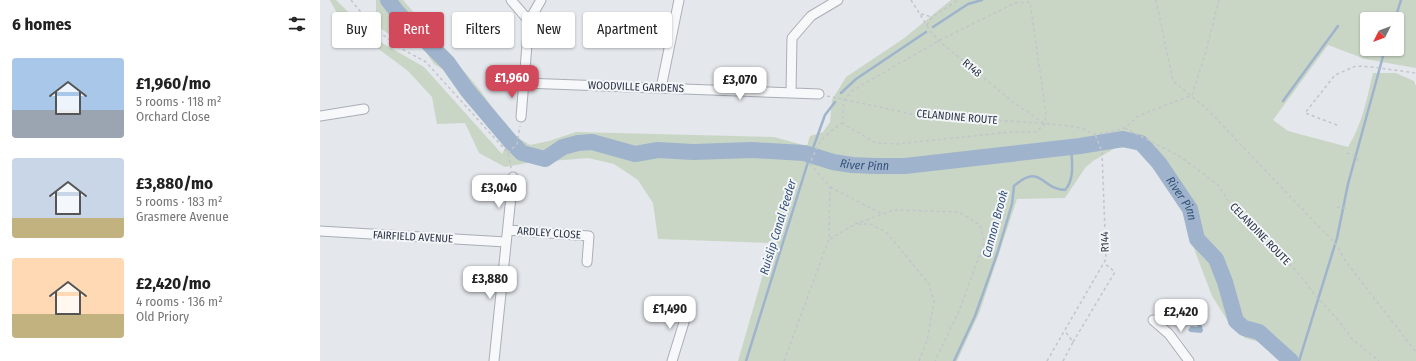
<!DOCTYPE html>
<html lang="en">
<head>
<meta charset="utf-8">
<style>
  :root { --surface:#fff; --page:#f6f6f6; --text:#222; --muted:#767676; --accent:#d1495b }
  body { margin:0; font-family:"Fira Sans Condensed",sans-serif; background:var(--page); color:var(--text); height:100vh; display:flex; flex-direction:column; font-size:15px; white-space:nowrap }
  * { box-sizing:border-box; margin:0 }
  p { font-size:13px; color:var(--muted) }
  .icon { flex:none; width:22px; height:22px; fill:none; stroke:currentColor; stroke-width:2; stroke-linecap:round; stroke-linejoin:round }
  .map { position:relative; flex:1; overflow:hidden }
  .side { display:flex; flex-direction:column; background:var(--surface); width:320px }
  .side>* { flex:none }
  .top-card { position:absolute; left:12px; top:12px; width:380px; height:36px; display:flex; gap:8px }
  .needle { width:26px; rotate:228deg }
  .controls { position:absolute; left:1040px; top:12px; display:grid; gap:8px }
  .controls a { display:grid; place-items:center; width:44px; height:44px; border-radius:4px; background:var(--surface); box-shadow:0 1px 3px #0004; font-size:20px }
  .price { position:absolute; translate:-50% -34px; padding:0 9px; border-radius:8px; background:#fff; color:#222; font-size:13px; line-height:26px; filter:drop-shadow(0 1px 2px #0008) }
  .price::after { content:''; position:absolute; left:50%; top:24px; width:12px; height:9px; margin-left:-6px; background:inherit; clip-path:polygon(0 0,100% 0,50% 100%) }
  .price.on { background:var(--accent); color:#fff }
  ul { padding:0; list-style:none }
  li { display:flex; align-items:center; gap:12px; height:100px; padding:0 12px }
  li span { display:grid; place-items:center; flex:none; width:112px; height:80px; border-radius:4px; color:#555 }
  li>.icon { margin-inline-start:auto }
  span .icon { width:48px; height:48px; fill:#fffc; stroke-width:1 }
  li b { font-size:17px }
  h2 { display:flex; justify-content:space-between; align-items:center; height:48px; padding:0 12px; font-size:17px }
  .tag { padding:0 14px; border-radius:4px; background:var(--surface); box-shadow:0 1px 3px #0004; font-size:14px; line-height:36px }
  .tag.on { background:var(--accent); color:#fff }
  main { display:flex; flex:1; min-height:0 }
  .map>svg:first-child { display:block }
  .green { fill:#c9d6c5; fill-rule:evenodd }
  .water { fill:#9fb4cc }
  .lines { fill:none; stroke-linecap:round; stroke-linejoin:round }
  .stream { stroke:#9fb4cc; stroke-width:2.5 }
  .river { stroke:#9fb4cc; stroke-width:16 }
  .minor-casing { stroke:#a9aeb7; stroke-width:11 }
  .path { stroke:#c2c5cb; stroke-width:1.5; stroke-dasharray:3 3; stroke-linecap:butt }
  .minor { stroke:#f7f8fa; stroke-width:9 }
  .labels { text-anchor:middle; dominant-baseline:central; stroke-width:4; stroke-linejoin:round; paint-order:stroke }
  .street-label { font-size:11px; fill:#2b3445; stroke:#f4f6f9 }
  .water-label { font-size:12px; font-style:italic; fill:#34527a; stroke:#f4f6f9 }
</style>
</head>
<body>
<main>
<section class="side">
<h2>6 homes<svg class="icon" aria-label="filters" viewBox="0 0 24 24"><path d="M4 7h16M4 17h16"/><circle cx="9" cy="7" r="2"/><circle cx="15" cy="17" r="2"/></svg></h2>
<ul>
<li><span style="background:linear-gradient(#a9c7e8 65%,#9aa5b1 0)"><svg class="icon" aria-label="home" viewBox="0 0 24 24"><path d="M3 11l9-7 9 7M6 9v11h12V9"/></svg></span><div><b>£1,960/mo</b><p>5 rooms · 118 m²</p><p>Orchard Close</p></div></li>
<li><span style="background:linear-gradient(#c9d6e8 75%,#c2b280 0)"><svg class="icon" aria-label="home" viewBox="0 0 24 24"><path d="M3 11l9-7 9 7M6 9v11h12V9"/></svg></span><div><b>£3,880/mo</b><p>5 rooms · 183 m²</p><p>Grasmere Avenue</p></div></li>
<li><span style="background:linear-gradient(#ffd9b3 70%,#c2b280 0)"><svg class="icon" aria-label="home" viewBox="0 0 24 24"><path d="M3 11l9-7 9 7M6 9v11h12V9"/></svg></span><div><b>£2,420/mo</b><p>4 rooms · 136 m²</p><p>Old Priory</p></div></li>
</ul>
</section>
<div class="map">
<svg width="1096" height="361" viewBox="0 0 1096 361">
  <rect width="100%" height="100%" fill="#e4e7ec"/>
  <!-- green -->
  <path class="green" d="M10,0H16L57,40L104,67L182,154L186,146L141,95L124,70L114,64L100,43L83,25L70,35L56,25V0H83L160,90L181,120L197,137L210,145L229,141L256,132L454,137L487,146L490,136L503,132L510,122L512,100L526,77L583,39L631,0H1096V68L1045,59L1008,45L953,120L968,131L1028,147C1042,125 1047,98 1053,73H1076L1094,81L1096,86V361H960L943,343L925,338L911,326L892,296L870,238L859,200L836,172L829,159L819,149L797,147L773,161L765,168L745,198L697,199L660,311L637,361H418L452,243L338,239L333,203L318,180L294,164L268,158L207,163L185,167L159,153L145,123L117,124L112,97L88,71L21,21ZM1047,19H1077V49H1047Z"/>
  <!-- water -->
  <path class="water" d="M878,322L882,326L883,331L881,333L870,332L868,330L871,326L878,327L876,324Z"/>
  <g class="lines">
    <!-- stream -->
    <path class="stream" d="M1075,19L1081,0
      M613,27L648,4L662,0
      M521,93L536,79L606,32
      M963,101L1018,26
      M426,361L488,162L505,115L515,102
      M634,361L655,316L677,254L692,204L694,186C721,162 722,190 745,190C755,179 752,161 751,147
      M979,361L1017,238L1028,184L1065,49"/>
    <!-- river -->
    <path class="river" id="s1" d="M68,0L78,13L128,63L147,90L190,141L202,153L225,159L243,147L258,143L272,142L315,154L338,150L373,152L432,150L484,153L513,162L532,165L556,166H585L760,146L803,139L821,143L839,163L870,209L877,239L896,259L905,282L916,321L924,328L939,332L971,361"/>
    <!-- minor casing -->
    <g class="minor-casing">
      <path id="minor" d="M191,0L209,21L201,117
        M209,21L221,0
        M204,83L499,94
        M341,88L359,0
        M471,93L472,38L491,16L518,0
        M0,116L44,109
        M188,230L269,236L267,262
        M0,231L186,242
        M833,320L849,334L869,361
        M174,361L193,177
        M352,361L369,306"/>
    </g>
    <!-- path -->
    <path class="path" d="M31,0L53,27L80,48L106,62L188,153L191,168
      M591,0L611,32L619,41L693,102L725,124
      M836,0L853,81L886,108L1001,229C1012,239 1018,245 1024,259L1096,352
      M601,14L612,17
      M607,25L612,17L638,0
      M507,96L592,114L744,125L760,128L775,134L790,132L805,128L818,116L872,95L884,58L899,0
      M1017,125L985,113L1015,75L1036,66L1052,67L1096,73
      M805,128L861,157L898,185L911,205L931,224L979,274L995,295L1019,321L1032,339L1059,361
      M188,153L197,144L200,126
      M1027,153L1037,157L1039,164
      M510,187L562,214
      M1017,207L1028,209
      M535,224L574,210L639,212L660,225L664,240L660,254L639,311L615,361
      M538,224H550L567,233L609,284L614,301L607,341L599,361
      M510,239L534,225
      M753,342L795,272L784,263
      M464,361L509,239L510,187L490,164C499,141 502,137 522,123L524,100L532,91L622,39L695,3L710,2L726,113L725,124L716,132H691L577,144L556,143L522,123
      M727,361L786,259L782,152L775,134
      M743,361L753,342L745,331"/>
    <!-- minor -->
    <use href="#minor" class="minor"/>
  </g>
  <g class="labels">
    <!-- street labels -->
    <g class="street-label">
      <text transform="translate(652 68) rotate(40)">R148</text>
      <text transform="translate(316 87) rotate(2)">WOODVILLE GARDENS</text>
      <text transform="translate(637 117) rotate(5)">CELANDINE ROUTE</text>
      <text transform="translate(229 233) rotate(4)">ARDLEY CLOSE</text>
      <text transform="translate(940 234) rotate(46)">CELANDINE ROUTE</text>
      <text transform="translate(93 237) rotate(3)">FAIRFIELD AVENUE</text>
      <text transform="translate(785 242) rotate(-92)">R144</text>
    </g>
    <!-- water labels -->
    <g class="water-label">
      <text stroke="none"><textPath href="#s1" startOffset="555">River Pinn</textPath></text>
      <text stroke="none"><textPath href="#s1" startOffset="903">River Pinn</textPath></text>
      <text transform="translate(675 224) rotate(-75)">Cannon Brook</text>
      <text transform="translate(458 227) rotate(-73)">Ruislip Canal Feeder</text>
    </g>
  </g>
</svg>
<div class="controls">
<a><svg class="needle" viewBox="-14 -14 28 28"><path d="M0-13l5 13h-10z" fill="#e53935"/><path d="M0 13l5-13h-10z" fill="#767676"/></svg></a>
</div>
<b class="price on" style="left:192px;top:99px">£1,960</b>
<b class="price" style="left:420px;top:101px">£3,070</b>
<b class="price" style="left:179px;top:209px">£3,040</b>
<b class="price" style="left:170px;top:300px">£3,880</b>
<b class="price" style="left:350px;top:330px">£1,490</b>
<b class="price" style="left:861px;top:333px">£2,420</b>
<div class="top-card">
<a class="tag">Buy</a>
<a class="tag on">Rent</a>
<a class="tag">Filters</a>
<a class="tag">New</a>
<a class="tag">Apartment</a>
</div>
</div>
</main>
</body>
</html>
